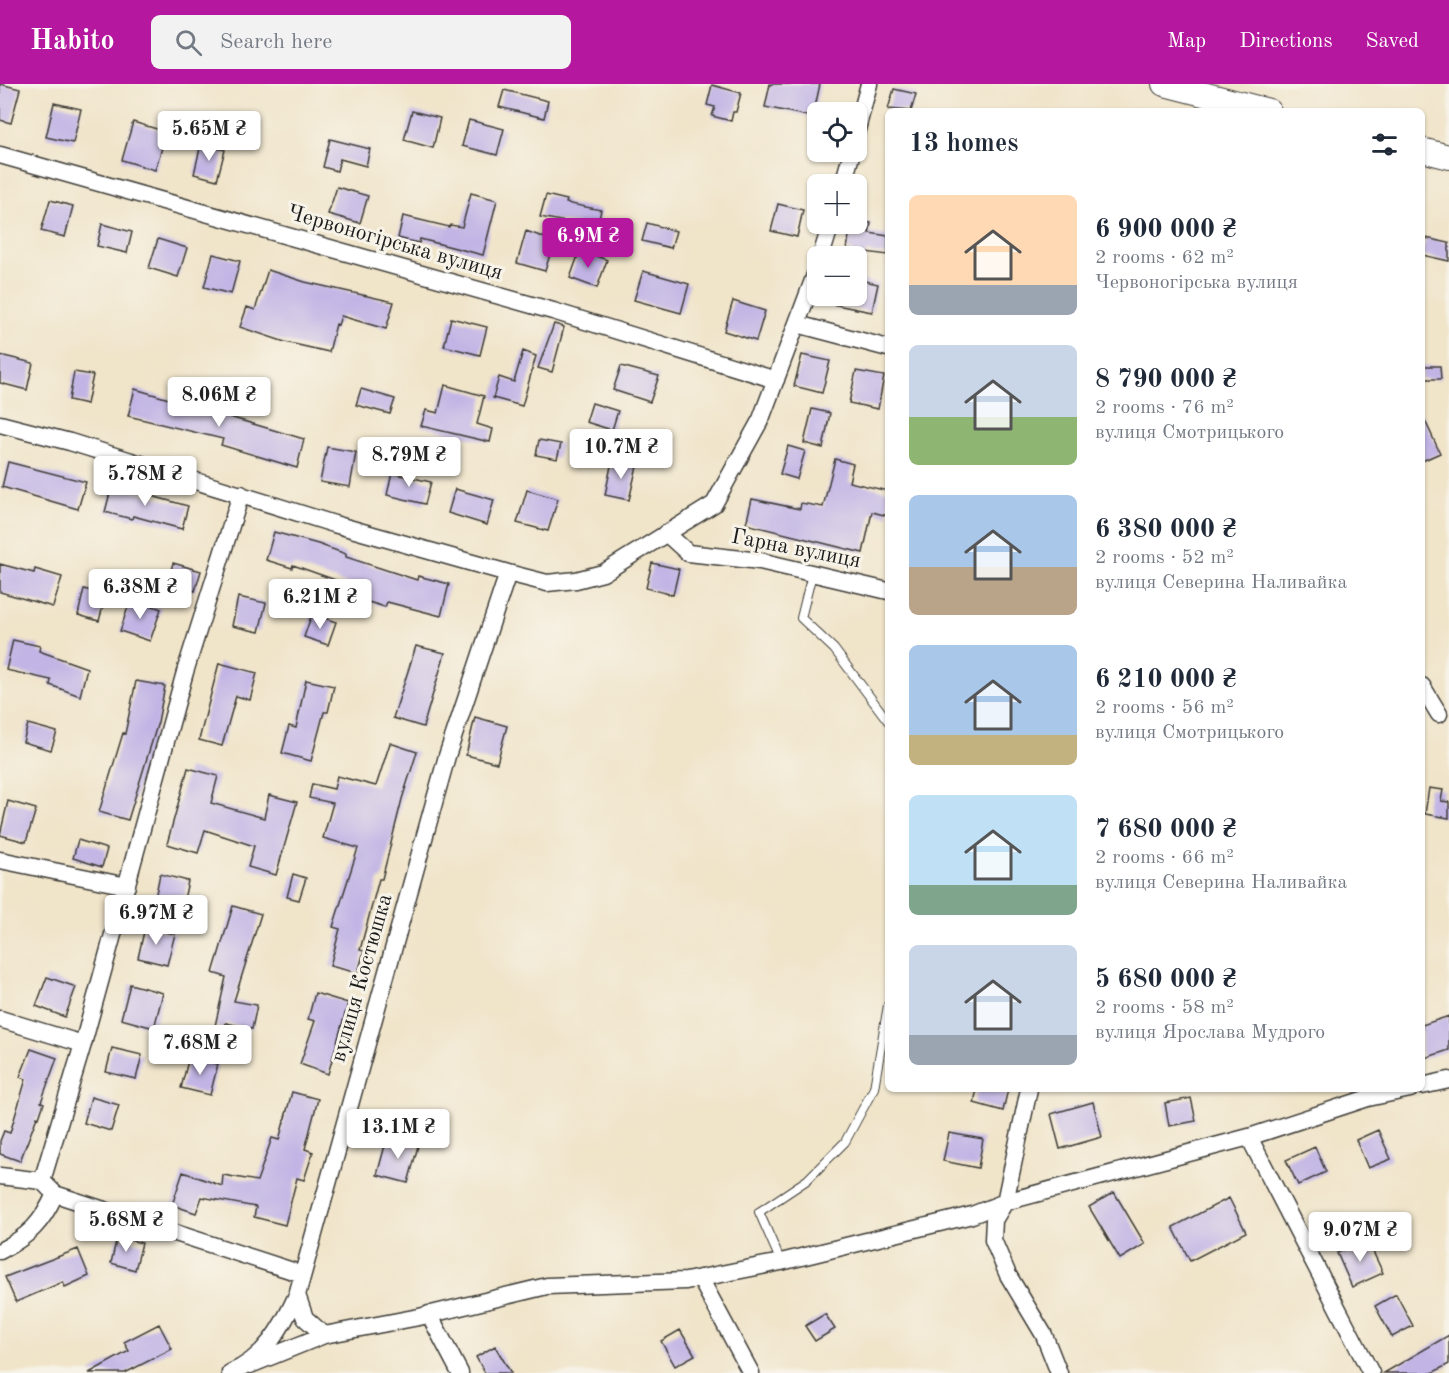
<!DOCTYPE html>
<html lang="en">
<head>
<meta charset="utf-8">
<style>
  :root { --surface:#fff; --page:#f2f2f3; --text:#1f2937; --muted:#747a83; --accent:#b5179e }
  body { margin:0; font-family:"Old Standard TT",serif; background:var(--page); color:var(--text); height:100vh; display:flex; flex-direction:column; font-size:22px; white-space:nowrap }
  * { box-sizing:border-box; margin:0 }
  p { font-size:20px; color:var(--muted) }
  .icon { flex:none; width:33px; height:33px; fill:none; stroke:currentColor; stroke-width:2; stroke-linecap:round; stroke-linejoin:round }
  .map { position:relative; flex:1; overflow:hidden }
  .side { position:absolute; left:885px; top:24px; width:540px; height:984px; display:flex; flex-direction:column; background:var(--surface); border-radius:9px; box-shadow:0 2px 4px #0004 }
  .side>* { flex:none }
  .tools { position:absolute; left:807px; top:18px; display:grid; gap:12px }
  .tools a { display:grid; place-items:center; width:60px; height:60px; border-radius:9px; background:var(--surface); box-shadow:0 2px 4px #0004; font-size:30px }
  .price { position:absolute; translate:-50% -51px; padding:0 14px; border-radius:6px; background:#fff; color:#222; font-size:20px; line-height:39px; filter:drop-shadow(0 2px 3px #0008) }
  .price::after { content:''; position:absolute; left:50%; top:36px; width:18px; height:14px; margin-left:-9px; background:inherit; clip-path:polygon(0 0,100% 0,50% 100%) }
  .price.on { background:var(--accent); color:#fff }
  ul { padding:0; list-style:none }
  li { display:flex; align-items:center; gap:18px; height:150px; padding:0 24px }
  li span { display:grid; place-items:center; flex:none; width:168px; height:120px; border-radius:9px; color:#555 }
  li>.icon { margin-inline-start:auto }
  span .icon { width:72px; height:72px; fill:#fffc; stroke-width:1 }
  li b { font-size:26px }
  h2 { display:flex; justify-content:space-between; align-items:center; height:72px; padding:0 24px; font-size:26px }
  header { display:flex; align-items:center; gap:36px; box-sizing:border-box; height:84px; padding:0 30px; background:var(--accent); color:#fff }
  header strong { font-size:28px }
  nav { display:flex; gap:33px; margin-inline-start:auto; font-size:21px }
  .search { width:420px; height:54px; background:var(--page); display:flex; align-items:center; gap:15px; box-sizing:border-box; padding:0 21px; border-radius:9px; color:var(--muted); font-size:22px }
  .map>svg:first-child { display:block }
  .building { fill:#c2b5e5 }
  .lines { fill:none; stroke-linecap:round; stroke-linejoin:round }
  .service-casing { stroke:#3c3a36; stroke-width:10 }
  .minor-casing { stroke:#3c3a36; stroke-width:19 }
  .secondary-casing { stroke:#3c3a36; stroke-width:26 }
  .service { stroke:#fff; stroke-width:8 }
  .minor { stroke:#fff; stroke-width:16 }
  .secondary { stroke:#fff; stroke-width:24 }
  .labels { text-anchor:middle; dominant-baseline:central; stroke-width:6; stroke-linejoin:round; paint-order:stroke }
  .street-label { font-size:22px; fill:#1c1c1c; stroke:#f7f3e8 }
</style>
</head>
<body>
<header>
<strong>Habito</strong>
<div class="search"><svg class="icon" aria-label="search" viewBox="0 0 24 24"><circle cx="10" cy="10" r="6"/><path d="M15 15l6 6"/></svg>Search here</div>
<nav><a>Map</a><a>Directions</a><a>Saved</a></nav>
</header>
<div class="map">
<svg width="1449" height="1289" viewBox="0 0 1449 1289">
  <rect width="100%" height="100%" fill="#f7f3e8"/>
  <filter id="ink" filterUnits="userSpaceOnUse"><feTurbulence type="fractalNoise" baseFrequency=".0167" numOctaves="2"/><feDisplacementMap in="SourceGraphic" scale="12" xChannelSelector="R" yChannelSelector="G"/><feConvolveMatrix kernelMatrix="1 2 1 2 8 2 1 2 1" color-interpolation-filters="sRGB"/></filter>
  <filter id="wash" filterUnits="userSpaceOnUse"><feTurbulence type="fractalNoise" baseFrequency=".008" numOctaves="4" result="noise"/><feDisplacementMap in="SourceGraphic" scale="24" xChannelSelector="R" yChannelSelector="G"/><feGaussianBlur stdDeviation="1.35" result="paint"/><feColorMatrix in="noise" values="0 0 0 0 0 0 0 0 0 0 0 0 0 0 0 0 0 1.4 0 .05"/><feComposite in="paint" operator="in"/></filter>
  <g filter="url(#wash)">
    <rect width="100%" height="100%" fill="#f0e4c9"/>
    <g id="blocks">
      <!-- building -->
      <path class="building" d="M0,0L20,5L11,39L0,36Z
        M770,0H820L813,33L765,23Z
        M712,1L741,9L736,28H733L731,37L712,32L715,23L707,21Z
        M894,5L916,10L911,27L888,25Z
        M504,6L548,17L544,34L499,23Z
        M54,19L81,25L73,59L46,53Z
        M412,27L440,34L433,64L404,56Z
        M469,36L504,45L497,71L462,62Z
        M133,38L167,48L155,86L122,76Z
        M330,55L370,65L366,82L340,75L337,87L323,83Z
        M201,60L225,66L217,96L194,90Z
        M337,103L368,112L360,139L328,130Z
        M471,109L497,116L483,171L420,155L419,159L398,154L403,132L449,143L450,141L462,143Z
        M546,111L567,116L566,119L601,126L597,144L540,133Z
        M50,116L73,122L65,153L41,147Z
        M778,120L803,126L797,153L771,147Z
        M858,137L871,139L869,149L888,152V171L866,168L863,185L856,184V172H852L853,166L847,165L850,146L856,148Z
        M647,139L676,147L671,164L642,157Z
        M102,140L132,148L127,169L97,162Z
        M526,147L554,157L545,187L517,179Z
        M1426,154L1449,159V177L1422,171Z
        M158,155L187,164L178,193L149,184Z
        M580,166L607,176L597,204L570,194Z
        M213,170L240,177L231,210L204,203Z
        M268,186L305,198L394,218L386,245L341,232L338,241L336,240L329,268L285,258L240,243L247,223L255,226Z
        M643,187L689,200L681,229L634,216Z
        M856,195L878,200L872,228L821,218L822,212H856Z
        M733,217L765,227L756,257L724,247Z
        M451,234L487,243L480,271L444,262Z
        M554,240L564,243L552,288L538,284Z
        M523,267L536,272L522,322L493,314L499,293L514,298Z
        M0,271L33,279L27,306L0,299Z
        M802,271L830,277L822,309L794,302Z
        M621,282L659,292L650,318L613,306Z
        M1422,282H1440L1441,295H1422Z
        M856,287L884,292L878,325L849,319Z
        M74,288L93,291L87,320L69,316Z
        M445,301L484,312L477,340L493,345L490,358L421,342L426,326L438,329Z
        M135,305L304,355L297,384L221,361L223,355L128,332Z
        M361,305L395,315L390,330L356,321Z
        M592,319L618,327L612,346L586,338Z
        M812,325L830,329L823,364L804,359Z
        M1422,330L1440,369L1422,377Z
        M539,356L561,360L557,375L536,371Z
        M788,362L805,367L797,395L780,390Z
        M327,363L356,368L350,403L320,398Z
        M835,375L853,380L849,398L888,407V432L872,428L863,469L746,440L752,415L800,425L801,419L823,423Z
        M612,377L637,382L629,416L605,411Z
        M8,378L86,398L78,425L2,403Z
        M392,389L431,398L425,420L387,411Z
        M112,401L188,422L182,445L133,432L132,435L105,428Z
        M455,405L494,416L487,441L448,429Z
        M527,406L558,415L548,447L517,439Z
        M274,448L318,460L346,470V473L417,496L418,492L449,500L441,532L387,518L385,523L355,514L358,504L293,481L292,484L266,476Z
        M173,479L201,487L195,507L167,500Z
        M652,479L679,485L673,511L646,504Z
        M0,480L34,489L35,485L62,493L53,523L0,508Z
        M84,505L106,511L99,537L78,531Z
        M238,513L266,519L259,548L232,542Z
        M131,514L161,525L150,557L120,547Z
        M312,530L336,538L328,561L304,553Z
        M13,556L40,562L39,567L87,584L80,612L50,601L51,596L6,586Z
        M416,562L445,569L423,643L393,634Z
        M219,579L257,589L250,616L236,612L222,662L199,656Z
        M306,596L334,602L328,628H324L311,677L282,669L289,642L296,644Z
        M136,597L165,602L158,638L128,736L99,728L123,649L125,650Z
        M475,633L507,642L497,679L466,671Z
        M28,640L57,648L51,666L23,658Z
        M390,659L417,668L402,715L382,795H379L360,866L364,867L358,889L330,882L340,845L333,843L358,764L323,754L333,719L309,714L312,700L334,705L337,692L376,702Z
        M188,684L218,692L211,719L264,734L269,711L297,718L276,791L248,783L254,762L205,746L198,769L167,760Z
        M1429,704L1443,706L1441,717L1449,718V734L1425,730Z
        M8,717L36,725L26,758L0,751Z
        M78,756L107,765L102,783L73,774Z
        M160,790L188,797L182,825L154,819Z
        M293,790L306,794L299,816L287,813Z
        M233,822L261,830L234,917L257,921L252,945L226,939L224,944L215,942L226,893L213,889Z
        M145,843L175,850L167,881L138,874Z
        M47,893L76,903L65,933L36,922Z
        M130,900L163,909L154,944L121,935Z
        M315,909L348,919L328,990L300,980L315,937L308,935Z
        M1449,932V966L1422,975V941Z
        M112,964L142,971L136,995L106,988Z
        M31,965L57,974L41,1018L44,1019L39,1034L37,1033L20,1077L0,1070V1057L4,1047L10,1049L26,995L20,993Z
        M189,973L218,980L210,1011L181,1004Z
        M977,1005H1008L1003,1027L974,1019Z
        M292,1008L318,1015L305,1065L313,1068L304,1096L297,1094L285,1141L254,1133L256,1123L202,1113L196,1129L172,1121L183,1088L222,1102L223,1091L257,1097L272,1054L279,1056Z
        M91,1013L119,1021L111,1047L84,1039Z
        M1191,1014L1196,1037L1169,1042L1165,1019Z
        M1093,1018L1102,1053L1060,1065L1051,1030Z
        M1378,1046L1391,1075L1368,1084L1356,1056Z
        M949,1049L983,1055L978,1084L943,1077Z
        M387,1054L418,1062L408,1099L377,1091Z
        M1315,1063L1326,1088L1298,1101L1286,1076Z
        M1114,1108L1145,1160L1120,1175L1089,1123Z
        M1229,1114L1246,1148L1190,1177L1173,1143Z
        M117,1153L142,1159L135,1186L111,1179Z
        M1367,1155L1383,1189L1352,1203L1337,1169Z
        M78,1165L89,1192L65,1203L63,1198L16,1218L5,1193Z
        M1396,1210L1413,1242L1392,1253L1375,1222Z
        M825,1230L835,1245L815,1257L805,1242Z
        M159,1240L172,1265L125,1289H89L129,1267L124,1258Z
        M680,1246L695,1271L675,1282L661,1257Z
        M1449,1251V1280L1432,1289H1384Z
        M495,1262L511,1289H485L476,1273Z"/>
    </g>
  </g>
  <g filter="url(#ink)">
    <use href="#blocks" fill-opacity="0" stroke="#3c3a36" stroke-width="1.5"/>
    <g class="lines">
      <!-- service casing -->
      <g class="service-casing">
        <path id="service" d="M812,490L801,534L834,565L888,637
          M781,1178L759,1128L807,1096L845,1058L874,1004L888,921"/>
      </g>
      <!-- minor casing -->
      <g class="minor-casing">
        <path id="minor" d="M856,49L869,0
          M0,71L553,227L776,296
          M843,100L852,68
          M821,172L831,140
          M797,240L888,264
          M0,340L70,358L334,440L508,489L547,499L576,496L603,489L714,420L761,335L818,183
          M666,449L688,469L760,477L888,507
          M1422,602L1439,630
          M0,776L127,802
          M0,935L83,960
          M1422,1002L1449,996
          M1029,1005L1005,1118L994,1136L993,1156L1008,1191L1044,1251L1059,1289
          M1249,1053L1371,1289
          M0,1092L42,1097L55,1110L302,1190
          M42,1097L83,960L185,588L241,410
          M0,1167C29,1152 42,1139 55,1110
          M700,1194L751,1289
          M297,1211L305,1234L324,1251
          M429,1230L460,1289
          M250,1281L324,1251L419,1233L547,1202L686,1197L781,1178L972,1131L1005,1118L1249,1053L1368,1014L1410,1005
          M230,1289C264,1275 282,1244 297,1211L447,672L508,489"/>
      </g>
      <!-- secondary casing -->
      <g class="secondary-casing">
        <path id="secondary" d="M1164,0L1269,27
          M1422,66L1449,73"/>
      </g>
      <!-- service -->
      <use href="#service" class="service"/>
      <!-- minor -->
      <use href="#minor" class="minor"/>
      <!-- secondary -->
      <use href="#secondary" class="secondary"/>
    </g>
  </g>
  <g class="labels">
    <!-- street labels -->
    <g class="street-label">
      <text transform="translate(395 159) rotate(16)">Червоногірська вулиця</text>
      <text transform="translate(796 465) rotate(11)">Гарна вулиця</text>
      <text transform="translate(362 894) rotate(-74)">вулиця Костюшка</text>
    </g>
  </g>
</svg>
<div class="tools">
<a><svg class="icon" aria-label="locate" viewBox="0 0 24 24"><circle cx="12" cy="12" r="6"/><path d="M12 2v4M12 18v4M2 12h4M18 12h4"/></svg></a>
<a>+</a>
<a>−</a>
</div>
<b class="price" style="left:209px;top:78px">5.65M ₴</b>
<b class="price on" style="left:588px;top:185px">6.9M ₴</b>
<b class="price" style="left:219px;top:344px">8.06M ₴</b>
<b class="price" style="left:621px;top:396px">10.7M ₴</b>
<b class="price" style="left:409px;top:404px">8.79M ₴</b>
<b class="price" style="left:145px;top:423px">5.78M ₴</b>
<b class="price" style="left:140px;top:536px">6.38M ₴</b>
<b class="price" style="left:320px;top:546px">6.21M ₴</b>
<b class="price" style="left:156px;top:862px">6.97M ₴</b>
<b class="price" style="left:200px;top:992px">7.68M ₴</b>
<b class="price" style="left:398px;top:1076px">13.1M ₴</b>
<b class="price" style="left:126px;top:1169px">5.68M ₴</b>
<b class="price" style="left:1360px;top:1179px">9.07M ₴</b>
<section class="side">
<h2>13 homes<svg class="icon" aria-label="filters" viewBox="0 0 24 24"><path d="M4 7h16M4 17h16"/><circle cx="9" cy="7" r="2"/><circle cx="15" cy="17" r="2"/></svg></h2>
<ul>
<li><span style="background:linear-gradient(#ffd9b3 75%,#9aa5b1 0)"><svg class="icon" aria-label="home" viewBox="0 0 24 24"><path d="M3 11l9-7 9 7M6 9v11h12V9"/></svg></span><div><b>6 900 000 ₴</b><p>2 rooms · 62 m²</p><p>Червоногірська вулиця</p></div></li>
<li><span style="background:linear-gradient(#c9d6e8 60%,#8fb573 0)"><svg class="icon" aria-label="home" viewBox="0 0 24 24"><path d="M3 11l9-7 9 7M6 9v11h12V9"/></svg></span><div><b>8 790 000 ₴</b><p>2 rooms · 76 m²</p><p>вулиця Смотрицького</p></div></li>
<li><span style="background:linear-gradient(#a9c7e8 60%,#b9a48a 0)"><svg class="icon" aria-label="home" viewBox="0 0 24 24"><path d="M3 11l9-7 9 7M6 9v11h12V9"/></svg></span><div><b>6 380 000 ₴</b><p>2 rooms · 52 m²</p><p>вулиця Северина Наливайка</p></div></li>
<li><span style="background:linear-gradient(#a9c7e8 75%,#c2b280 0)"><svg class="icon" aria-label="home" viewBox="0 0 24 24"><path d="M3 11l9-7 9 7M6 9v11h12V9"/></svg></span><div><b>6 210 000 ₴</b><p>2 rooms · 56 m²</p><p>вулиця Смотрицького</p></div></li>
<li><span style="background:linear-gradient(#bfe0f5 75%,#7fa58c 0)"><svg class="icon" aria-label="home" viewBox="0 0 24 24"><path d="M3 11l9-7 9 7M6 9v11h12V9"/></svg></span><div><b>7 680 000 ₴</b><p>2 rooms · 66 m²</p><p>вулиця Северина Наливайка</p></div></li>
<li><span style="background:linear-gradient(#c9d6e8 75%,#9aa5b1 0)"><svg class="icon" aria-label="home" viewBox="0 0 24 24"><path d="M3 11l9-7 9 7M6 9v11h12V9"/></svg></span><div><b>5 680 000 ₴</b><p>2 rooms · 58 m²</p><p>вулиця Ярослава Мудрого</p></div></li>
</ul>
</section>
</div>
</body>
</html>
